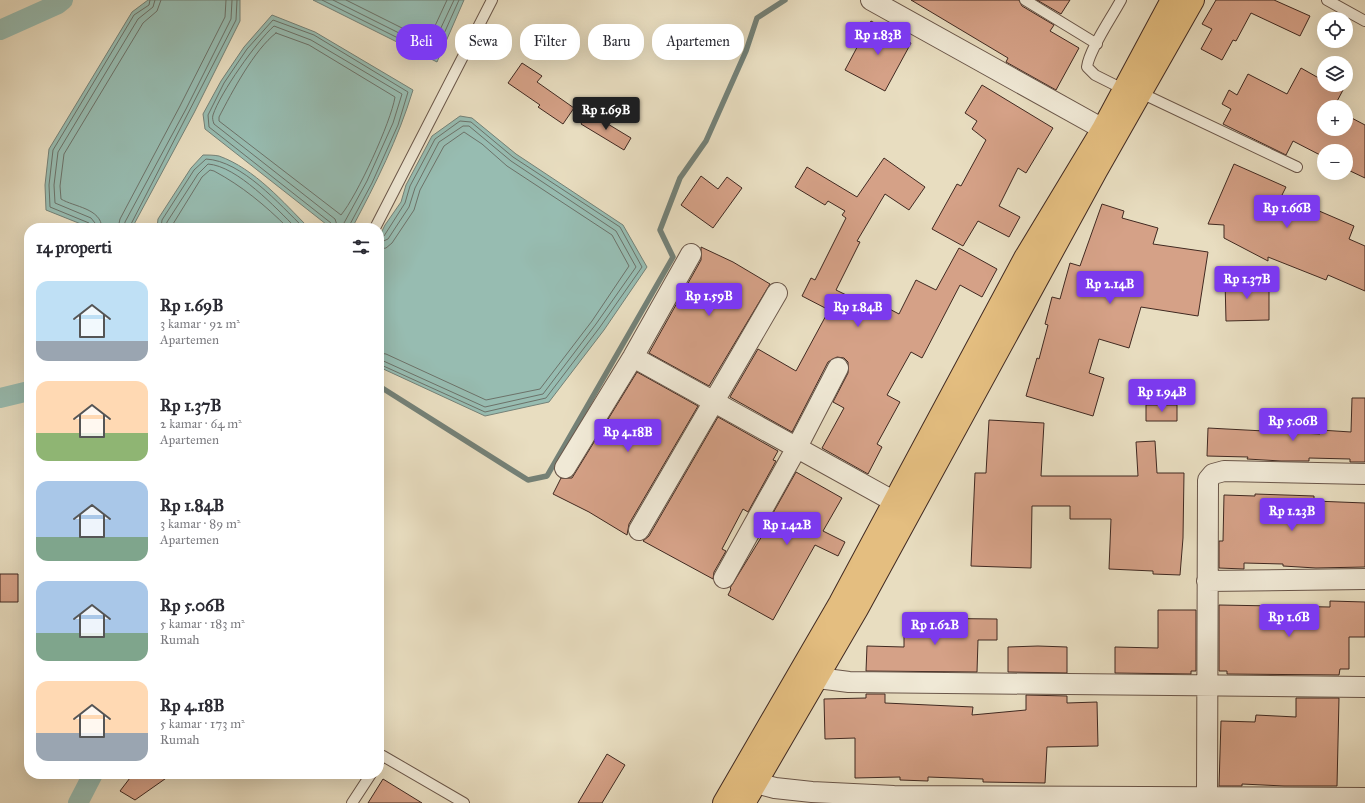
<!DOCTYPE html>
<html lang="id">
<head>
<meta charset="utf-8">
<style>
  :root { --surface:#fff; --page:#f7f7f7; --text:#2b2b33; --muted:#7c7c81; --accent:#7c3aed }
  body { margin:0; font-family:"IM FELL Great Primer",serif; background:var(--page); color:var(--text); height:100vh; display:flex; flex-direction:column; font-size:15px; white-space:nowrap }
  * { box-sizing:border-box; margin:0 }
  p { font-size:13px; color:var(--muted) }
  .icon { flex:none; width:22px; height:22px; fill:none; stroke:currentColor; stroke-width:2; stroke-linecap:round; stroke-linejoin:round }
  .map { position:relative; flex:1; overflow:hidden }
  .drawer { position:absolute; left:24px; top:223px; width:360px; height:556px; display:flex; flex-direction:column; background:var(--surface); border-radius:16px; box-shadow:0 4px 16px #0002 }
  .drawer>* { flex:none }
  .top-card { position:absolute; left:396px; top:24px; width:380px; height:36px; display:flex; gap:8px }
  .fabs { position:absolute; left:1317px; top:12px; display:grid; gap:8px }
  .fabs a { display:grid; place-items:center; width:36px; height:36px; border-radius:50%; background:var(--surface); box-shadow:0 4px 16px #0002; font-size:20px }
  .price { position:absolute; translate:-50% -34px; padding:0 9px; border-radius:4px; background:var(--accent); color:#fff; font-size:13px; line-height:26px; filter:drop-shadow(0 1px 2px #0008) }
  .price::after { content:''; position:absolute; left:50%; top:24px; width:12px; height:9px; margin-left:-6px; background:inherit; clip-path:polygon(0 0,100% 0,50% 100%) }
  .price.on { background:#222; color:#fff }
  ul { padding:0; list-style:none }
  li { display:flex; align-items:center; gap:12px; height:100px; padding:0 12px }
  li span { display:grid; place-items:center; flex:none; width:112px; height:80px; border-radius:12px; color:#555 }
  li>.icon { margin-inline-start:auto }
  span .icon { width:48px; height:48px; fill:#fffc; stroke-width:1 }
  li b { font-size:17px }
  h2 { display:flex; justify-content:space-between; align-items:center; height:48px; padding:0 12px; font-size:17px }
  .pill { padding:0 14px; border-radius:16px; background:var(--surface); box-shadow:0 4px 16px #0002; font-size:14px; line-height:36px }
  .pill.on { background:var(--accent); color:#fff }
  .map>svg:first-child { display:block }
  .water { fill:#97bcb1; stroke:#748177 }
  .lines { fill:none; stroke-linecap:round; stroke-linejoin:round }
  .shore { stroke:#6c7269; stroke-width:1 }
  .stream { stroke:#748177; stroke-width:5.5 }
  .canal { stroke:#97bcb1; stroke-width:20 }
  .building { fill:#d5a187; stroke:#402921 }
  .lane-casing { stroke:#6a5649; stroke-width:12 }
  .street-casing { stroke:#6a5649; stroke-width:22 }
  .highway-casing { stroke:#402921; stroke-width:24 }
  .lane { stroke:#f0e9d6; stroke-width:10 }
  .street { stroke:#f0e9d6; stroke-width:20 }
  .highway { stroke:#e4be80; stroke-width:22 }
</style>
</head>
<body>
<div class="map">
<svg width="1365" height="803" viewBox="0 0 1365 803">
  <rect width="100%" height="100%" fill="#e8ddc0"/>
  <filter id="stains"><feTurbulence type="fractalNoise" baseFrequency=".005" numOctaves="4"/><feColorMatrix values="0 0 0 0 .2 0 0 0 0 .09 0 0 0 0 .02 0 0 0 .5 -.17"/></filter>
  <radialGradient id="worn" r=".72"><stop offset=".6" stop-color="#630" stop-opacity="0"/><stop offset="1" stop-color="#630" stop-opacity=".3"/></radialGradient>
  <!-- water -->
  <path class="water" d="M148,0H240V21L194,113L132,228H91L46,210L45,185L49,149L132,12Z
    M313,0H464L437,62Z
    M272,15L315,32L413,90C398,139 376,183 352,228H331L205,129L203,114L221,81L244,47Z
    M460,116L472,118L516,154L623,225L647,267L604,330L549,402L485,416L379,367V237L385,225L401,202L406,185L432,136Z
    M203,155C208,155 214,155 219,156C255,169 283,202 309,228H157L158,219L191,168Z"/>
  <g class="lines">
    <!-- shore -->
    <path class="shore" d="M322,0L434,56L459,0
      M333,0L431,49L454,0
      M346,0L428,41L447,0
      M276,33L309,45L395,97C391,122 357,196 341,215L219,121V117C232,92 254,50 276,33Z
      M91,228L89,223L50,207L49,185L53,150L134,15L149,5L150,0
      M96,228L95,223L91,218L55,203L54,185L58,152L138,19L153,7L155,0
      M102,228C101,208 74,207 61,199L60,186L64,154L143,23L157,11L161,0
      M118,228L120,219L180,106L225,17L226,0
      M124,228L125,222L186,109L231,19L232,0
      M129,228L236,20L237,0
      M161,228L162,220L194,170L206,159C242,161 279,204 304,228
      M166,228L167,222L198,174L208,164C237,166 276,208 296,228
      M172,228L173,224L202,177L210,170L214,171C242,186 265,205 288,228
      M333,228L331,223L209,127L208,115L224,83L247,49L273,20L314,35L408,92L398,125L372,183L348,228
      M338,228L335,219L214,124C213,121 212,118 213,115C220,93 257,41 274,26L311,40L402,94L393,123L367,181L344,223L343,228
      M379,238L384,236L405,203L410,186L435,139L460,121L471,122L513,157L620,227L642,267L600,327L546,398L485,412L379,364
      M379,243L388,239L409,207L415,188L439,142L463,126H469L511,161L616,231L636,267L596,324L543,394L485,407L379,359
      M379,249L386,248L392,243L414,210L420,190L444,146L464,132L482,144L507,166L612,235L629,266L592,321L540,389L486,400L386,354L379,353"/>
    <!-- stream -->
    <path class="stream" d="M379,386L528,480L547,476L673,257L660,230L680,178L706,141L746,51L757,18L785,0"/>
    <!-- canal -->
    <path class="canal" d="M0,30L58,4L63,0
      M0,398L29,391
      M78,803L93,774"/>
  </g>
  <!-- building -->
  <path class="building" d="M911,0H1019L1022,6L1054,25L1050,31L1079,48L1056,90L1006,62L1008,58Z
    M1037,0H1070L1061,14Z
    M1216,0H1274L1310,16L1300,36L1251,13L1236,41L1233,40L1222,60L1201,49L1212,29L1202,24Z
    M871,21L911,43L885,91L845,70Z
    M522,63L542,76L537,82L574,108L563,124L538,107L540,105L508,83Z
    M1301,68L1324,81V85H1332L1343,90L1334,107H1324V129H1346V115L1365,125V178L1346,169V151H1324V157L1293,141L1286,155L1223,124L1231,109L1222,104L1229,90L1237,95L1248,74L1287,94Z
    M982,85L1053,128L1026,173L1018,168L999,206L1020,217L1009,237L978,221L963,246L932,229L957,184L961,186L986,140L972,129L977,121L965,113Z
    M588,112L631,138L624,150L581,124Z
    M884,158L925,187L909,210L885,194L857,241L860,242L836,290L875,309L878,303L899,314L916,280L936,290L959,248L997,269L982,297L960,285L922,358L911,352L887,395L900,402L877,444L882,447L868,474L822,448L844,408L833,402L848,373V362L844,358L837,357L828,362L792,432L730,397L758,349L796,371L829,310L802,296L811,278L815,280L846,218L842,215L845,211L828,201L825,205L795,187L807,167L857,197Z
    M1234,164L1286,187L1282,195L1354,226L1349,239L1365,246V291L1328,275L1326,280L1268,257V261L1224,238V225L1208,224Z
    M701,176L718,189L727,177L742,188L713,228L681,205Z
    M1102,204L1124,211L1122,218L1158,228L1153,244L1208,252L1198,316L1141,307L1129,348L1099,339L1089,373L1104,378L1093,416L1026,396L1037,358L1039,359L1048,325L1045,324L1052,297L1060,299L1070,263L1080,266Z
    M701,247L733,262L770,284L709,386L649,353L701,260Z
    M1269,279V320L1226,321L1225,280Z
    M637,372L698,406L629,524L627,535L589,512L553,494L561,478H572Z
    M1352,398H1365V462H1350V459L1309,458V461H1281L1247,459L1248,457L1207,456L1208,428L1320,434V430L1351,432Z
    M1146,405H1177V421H1146Z
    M718,417L778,451L773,460L776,461L748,512L743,509L722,549L726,551L714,572L713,579L643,541L649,536Z
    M989,420L1044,423L1041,476H1138L1136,442L1155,441L1157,473H1184L1183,538L1180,575L1153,574V571L1109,569L1111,519H1070V506H1032L1031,568L971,566L975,473H986Z
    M796,472L842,498L823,531L845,542L838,556L815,545L773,620L728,595L731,589L730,588L770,523L768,522Z
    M1255,494L1314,496V501L1365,503V567L1316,568L1283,566V564L1244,563V569L1219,568V541H1223L1224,495L1255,496Z
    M0,574H18V602H0Z
    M1330,601L1365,602V637H1349V669H1340L1339,675L1227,674V671H1219V605L1330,607Z
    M1158,610H1196V671H1191V674L1115,673V647L1158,648Z
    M904,618L997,619V640H978L977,672L866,671L867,646L904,647Z
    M1038,646L1067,647V673L1008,672V647Z
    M866,694H885V703L973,707L972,715L1026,710V695L1067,696V703L1097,702L1098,746L1047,747L1045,783L983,782V779L928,777V781L900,780V777L855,778V738L825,739L824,699L866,698Z
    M1296,698H1339L1337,786H1284L1242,784V786H1219L1221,721L1255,722L1256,715L1296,717Z
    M607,754L625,765L602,803H578Z
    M133,774H172L135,800L120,791Z
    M383,779L422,803H368Z"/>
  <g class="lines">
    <!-- lane casing -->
    <g class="lane-casing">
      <path id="lane" d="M1025,0L1097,44
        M1121,0C1112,17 1089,50 1087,67L1095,75L1123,89
        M1327,0L1365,21
        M1141,93L1297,167
        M375,228L492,0
        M379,761L383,756L464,803
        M352,803L371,774"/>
    </g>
    <!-- street casing -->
    <g class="street-casing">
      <path id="street" d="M871,0L1103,129
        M633,357L895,502
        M565,468L633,357L691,254
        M639,530L777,293
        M724,578L796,449L838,368
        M1207,581L1365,579
        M818,678L849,682L1365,687
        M756,783L775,788L812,792L894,796L1365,798
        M1207,796L1208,480L1213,474L1224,471L1365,474"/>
    </g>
    <!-- highway casing -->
    <g class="highway-casing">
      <path id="highway" d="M724,803L840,603L1025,258L1103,129L1172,0
        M744,803L857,609L1096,171L1193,0"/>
    </g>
    <!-- lane -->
    <use href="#lane" class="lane"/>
    <!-- street -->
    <use href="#street" class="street"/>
    <!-- highway -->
    <use href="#highway" class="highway"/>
  </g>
  <rect width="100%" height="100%" filter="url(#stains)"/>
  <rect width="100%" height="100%" fill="url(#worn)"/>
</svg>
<div class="fabs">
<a><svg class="icon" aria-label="locate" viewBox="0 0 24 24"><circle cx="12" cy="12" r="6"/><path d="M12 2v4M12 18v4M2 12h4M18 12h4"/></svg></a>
<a><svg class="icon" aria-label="layers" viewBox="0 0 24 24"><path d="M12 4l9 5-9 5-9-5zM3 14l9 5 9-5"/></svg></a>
<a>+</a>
<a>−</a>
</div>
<b class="price" style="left:878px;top:56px">Rp 1.83B</b>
<b class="price on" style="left:606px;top:131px">Rp 1.69B</b>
<b class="price" style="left:1287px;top:229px">Rp 1.66B</b>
<b class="price" style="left:1247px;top:300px">Rp 1.37B</b>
<b class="price" style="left:1110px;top:305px">Rp 2.14B</b>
<b class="price" style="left:709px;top:317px">Rp 1.59B</b>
<b class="price" style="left:858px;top:328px">Rp 1.84B</b>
<b class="price" style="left:1162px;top:413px">Rp 1.94B</b>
<b class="price" style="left:1293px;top:442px">Rp 5.06B</b>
<b class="price" style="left:628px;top:453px">Rp 4.18B</b>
<b class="price" style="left:1292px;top:532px">Rp 1.23B</b>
<b class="price" style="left:787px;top:546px">Rp 1.42B</b>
<b class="price" style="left:1289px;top:638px">Rp 1.6B</b>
<b class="price" style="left:935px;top:646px">Rp 1.62B</b>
<div class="top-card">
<a class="pill on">Beli</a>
<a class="pill">Sewa</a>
<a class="pill">Filter</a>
<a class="pill">Baru</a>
<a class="pill">Apartemen</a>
</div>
<section class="drawer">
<h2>14 properti<svg class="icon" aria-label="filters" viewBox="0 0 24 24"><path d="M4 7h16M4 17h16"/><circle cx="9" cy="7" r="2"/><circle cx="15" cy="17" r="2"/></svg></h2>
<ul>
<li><span style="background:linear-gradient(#bfe0f5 75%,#9aa5b1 0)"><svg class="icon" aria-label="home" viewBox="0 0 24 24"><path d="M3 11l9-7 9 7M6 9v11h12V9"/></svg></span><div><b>Rp 1.69B</b><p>3 kamar · 92 m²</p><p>Apartemen</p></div></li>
<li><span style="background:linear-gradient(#ffd9b3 65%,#8fb573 0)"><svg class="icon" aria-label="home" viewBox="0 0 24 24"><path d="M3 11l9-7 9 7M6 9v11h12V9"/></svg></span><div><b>Rp 1.37B</b><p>2 kamar · 64 m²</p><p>Apartemen</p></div></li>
<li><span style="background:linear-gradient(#a9c7e8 70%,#7fa58c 0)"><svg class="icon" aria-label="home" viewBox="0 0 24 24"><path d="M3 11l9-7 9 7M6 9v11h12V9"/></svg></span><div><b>Rp 1.84B</b><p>3 kamar · 89 m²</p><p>Apartemen</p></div></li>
<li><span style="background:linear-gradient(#a9c7e8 65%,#7fa58c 0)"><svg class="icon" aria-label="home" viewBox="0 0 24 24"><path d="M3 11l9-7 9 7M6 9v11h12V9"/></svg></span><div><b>Rp 5.06B</b><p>5 kamar · 183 m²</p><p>Rumah</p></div></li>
<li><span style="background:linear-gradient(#ffd9b3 65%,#9aa5b1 0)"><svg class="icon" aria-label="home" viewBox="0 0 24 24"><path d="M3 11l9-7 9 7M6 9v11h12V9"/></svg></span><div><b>Rp 4.18B</b><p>5 kamar · 173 m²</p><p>Rumah</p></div></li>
</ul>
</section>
</div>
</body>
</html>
